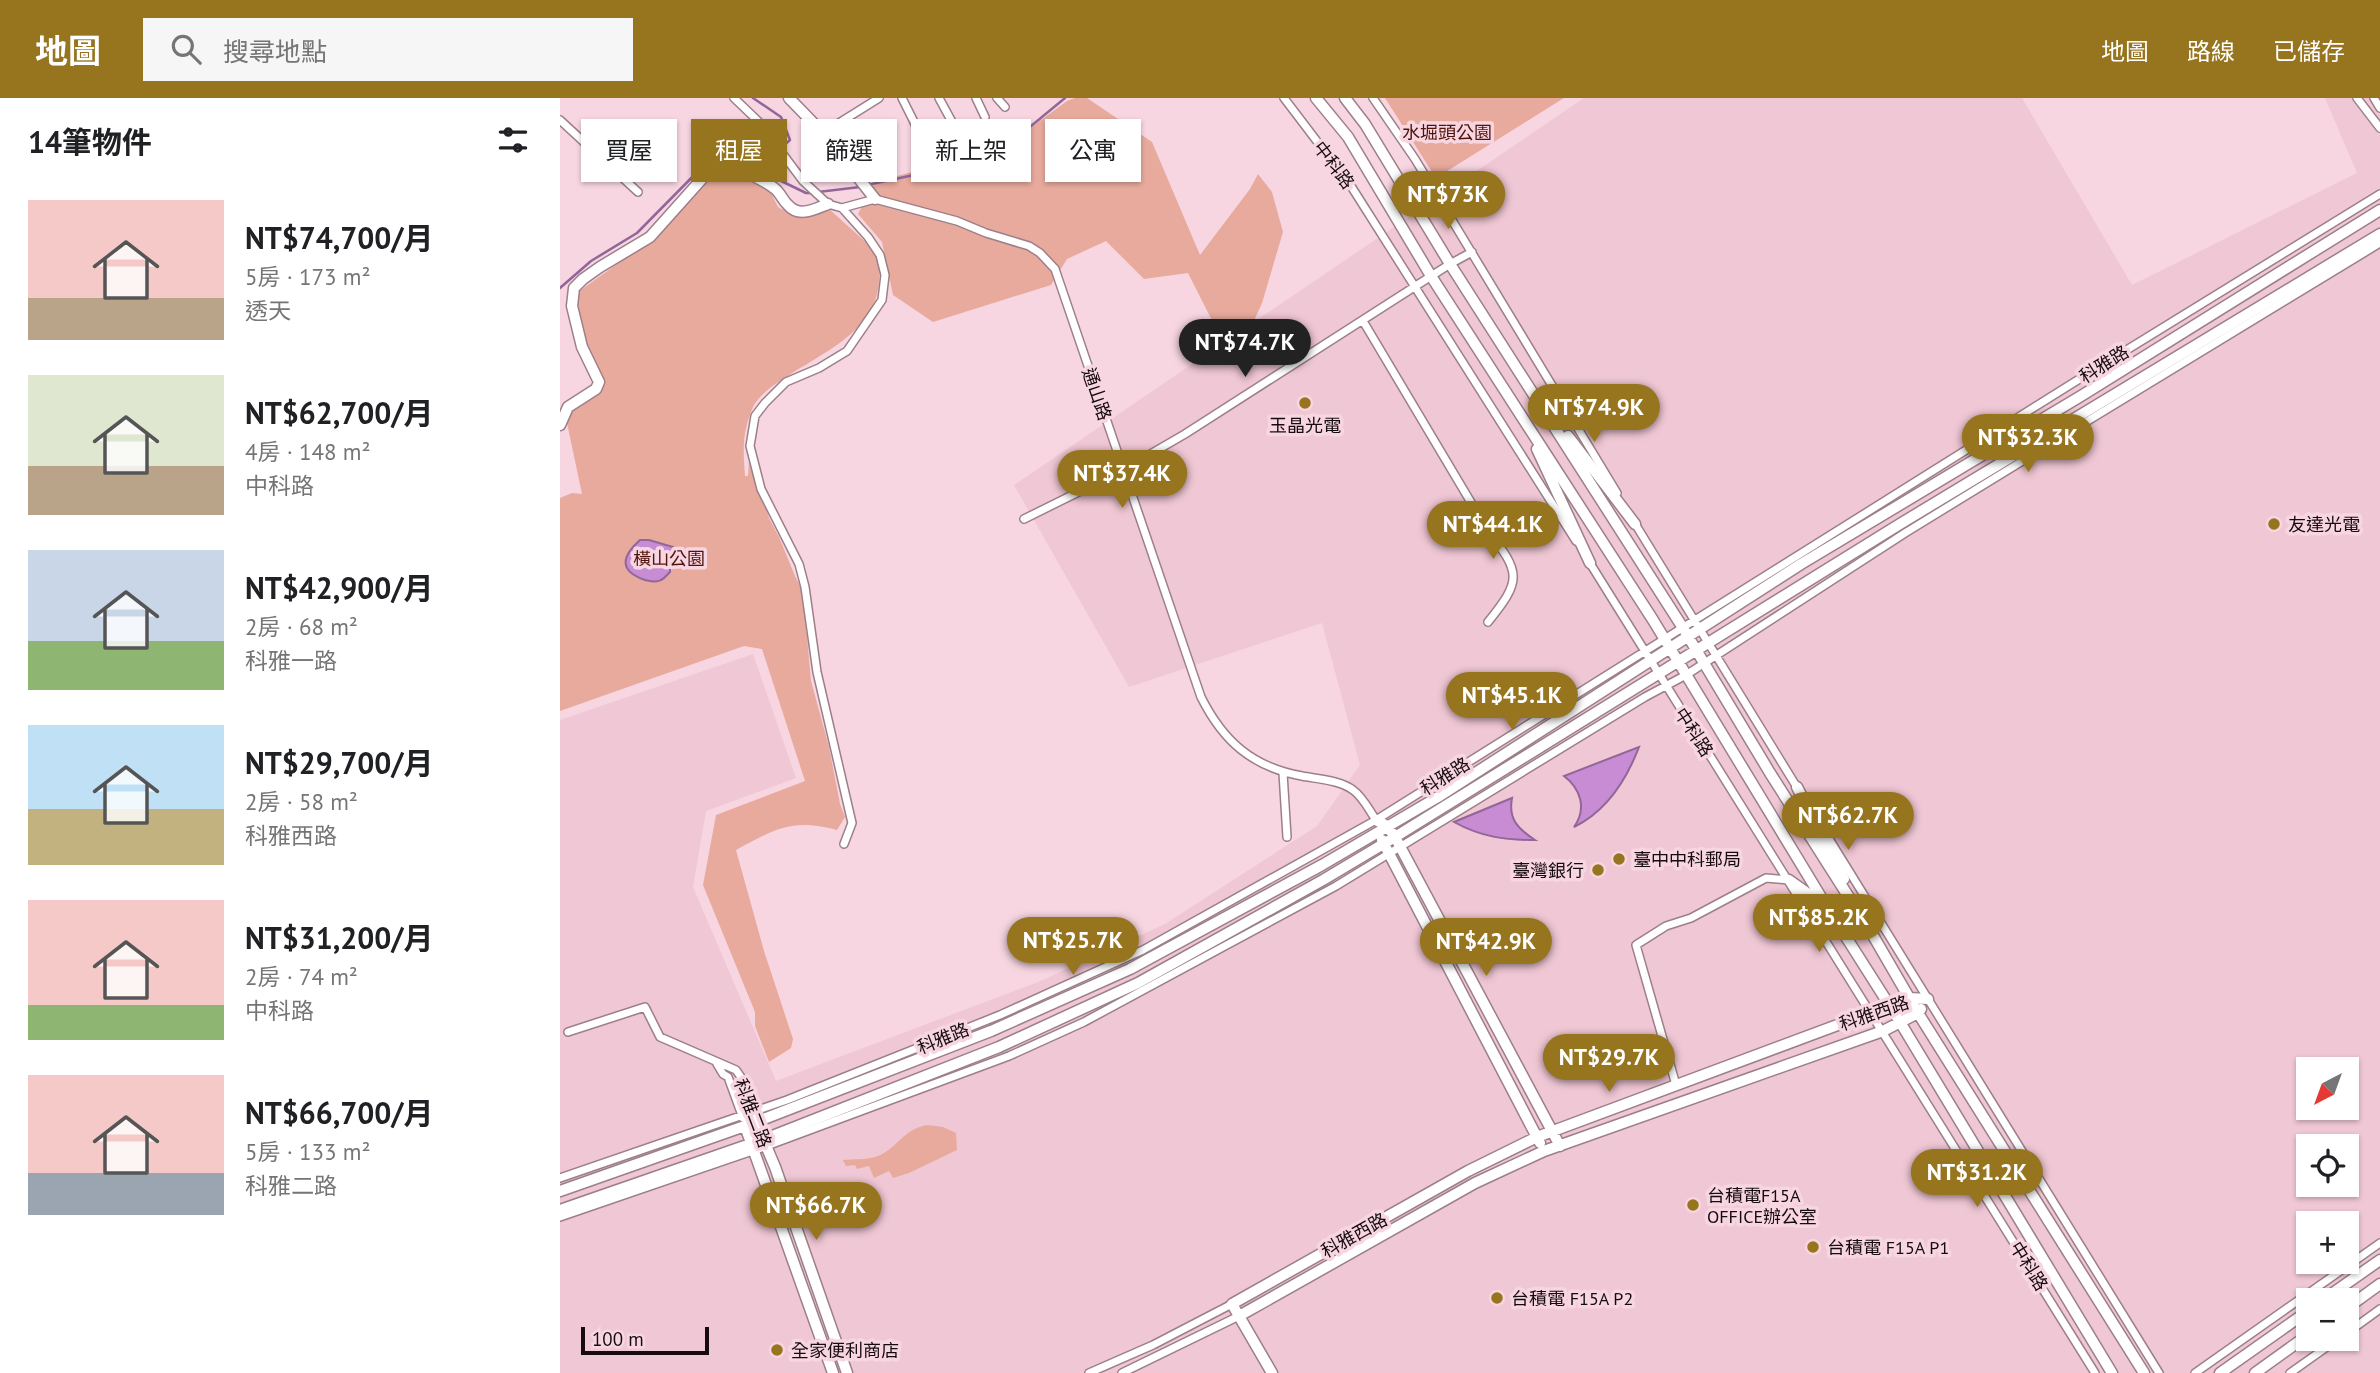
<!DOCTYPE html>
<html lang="zh-TW">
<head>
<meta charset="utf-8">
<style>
  :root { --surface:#fff; --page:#f6f6f6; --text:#202124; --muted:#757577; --accent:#96751e }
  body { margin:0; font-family:"PT Sans","Noto Sans TC",sans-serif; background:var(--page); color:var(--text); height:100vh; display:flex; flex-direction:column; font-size:26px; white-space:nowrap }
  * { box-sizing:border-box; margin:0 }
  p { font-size:23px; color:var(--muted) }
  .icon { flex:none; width:38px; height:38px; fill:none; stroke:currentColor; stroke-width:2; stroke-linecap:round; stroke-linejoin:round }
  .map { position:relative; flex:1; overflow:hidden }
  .side { display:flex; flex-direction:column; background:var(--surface); width:560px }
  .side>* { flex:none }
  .banner { position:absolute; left:21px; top:21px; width:665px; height:63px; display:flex; gap:14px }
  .needle { width:46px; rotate:221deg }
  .fabs { position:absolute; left:1736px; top:959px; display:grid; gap:14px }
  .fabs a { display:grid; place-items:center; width:63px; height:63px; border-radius:0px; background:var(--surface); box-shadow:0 2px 5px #0004; font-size:35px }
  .scale { position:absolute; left:21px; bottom:18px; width:128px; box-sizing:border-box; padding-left:7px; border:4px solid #160c10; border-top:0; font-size:19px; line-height:24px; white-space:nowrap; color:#160c10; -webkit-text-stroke:5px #f7d6e1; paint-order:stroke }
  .price { position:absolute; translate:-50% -60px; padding:0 16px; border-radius:24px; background:var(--accent); color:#fff; font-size:23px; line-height:46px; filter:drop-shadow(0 2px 4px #0008) }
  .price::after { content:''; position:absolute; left:50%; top:42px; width:21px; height:16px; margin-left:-10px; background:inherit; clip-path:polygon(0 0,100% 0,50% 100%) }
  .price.selected { background:#222; color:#fff }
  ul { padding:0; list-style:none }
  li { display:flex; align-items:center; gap:21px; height:175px; padding:0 28px }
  li span { display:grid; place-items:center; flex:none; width:196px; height:140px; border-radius:0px; color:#555 }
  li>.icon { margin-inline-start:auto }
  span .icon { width:84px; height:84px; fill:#fffc; stroke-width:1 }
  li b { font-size:30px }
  h2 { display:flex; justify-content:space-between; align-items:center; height:84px; padding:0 28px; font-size:30px }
  .chip { padding:0 24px; border-radius:0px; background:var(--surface); box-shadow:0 2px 5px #0004; font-size:24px; line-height:63px }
  .chip.selected { background:var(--accent); color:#fff }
  header { display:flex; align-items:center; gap:42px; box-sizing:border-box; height:98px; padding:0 35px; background:var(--accent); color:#fff }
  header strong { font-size:33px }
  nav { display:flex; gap:38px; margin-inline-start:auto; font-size:24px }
  .search { width:490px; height:63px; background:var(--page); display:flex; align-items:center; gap:18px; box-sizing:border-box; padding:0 24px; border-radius:0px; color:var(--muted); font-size:26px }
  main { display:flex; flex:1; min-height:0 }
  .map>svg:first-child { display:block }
  .built { fill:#f0c7d4; fill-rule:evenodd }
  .green { fill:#e7aa9d }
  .water { fill:#c78cd4; stroke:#926699; stroke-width:2 }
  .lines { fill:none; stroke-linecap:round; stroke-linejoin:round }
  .stream { stroke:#926699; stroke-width:2.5 }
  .street-casing { stroke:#9c7f89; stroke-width:10 }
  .secondary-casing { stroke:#9c7f89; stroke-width:13 }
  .street { stroke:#fff; stroke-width:7 }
  .secondary { stroke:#fff; stroke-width:10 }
  .poi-dot { fill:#96751e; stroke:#f7d6e1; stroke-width:2.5 }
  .labels { text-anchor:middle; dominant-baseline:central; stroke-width:7; stroke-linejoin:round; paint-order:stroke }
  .park-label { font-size:18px; fill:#4e1309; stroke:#f7d6e1 }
  .street-label { font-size:18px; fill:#160c10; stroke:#f7d6e1 }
  .poi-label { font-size:18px; fill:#160c10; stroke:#f7d6e1; text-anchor:start }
</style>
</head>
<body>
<header>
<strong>地圖</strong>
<div class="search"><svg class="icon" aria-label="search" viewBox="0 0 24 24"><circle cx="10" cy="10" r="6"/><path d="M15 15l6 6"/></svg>搜尋地點</div>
<nav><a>地圖</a><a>路線</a><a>已儲存</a></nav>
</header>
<main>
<section class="side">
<h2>14筆物件<svg class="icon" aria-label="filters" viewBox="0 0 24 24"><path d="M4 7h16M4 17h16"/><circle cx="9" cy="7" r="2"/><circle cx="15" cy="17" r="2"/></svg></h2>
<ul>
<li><span style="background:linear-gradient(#f6c9c9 70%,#b9a48a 0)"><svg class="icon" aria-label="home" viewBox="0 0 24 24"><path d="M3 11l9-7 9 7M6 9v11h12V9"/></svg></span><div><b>NT$74,700/月</b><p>5房 · 173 m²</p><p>透天</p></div></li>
<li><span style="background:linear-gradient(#dfe7d0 65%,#b9a48a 0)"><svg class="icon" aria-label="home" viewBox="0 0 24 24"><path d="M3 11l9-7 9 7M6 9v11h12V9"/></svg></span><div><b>NT$62,700/月</b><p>4房 · 148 m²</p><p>中科路</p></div></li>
<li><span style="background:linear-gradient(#c9d6e8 65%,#8fb573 0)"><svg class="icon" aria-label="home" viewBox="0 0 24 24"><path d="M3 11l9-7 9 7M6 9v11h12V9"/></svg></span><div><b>NT$42,900/月</b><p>2房 · 68 m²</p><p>科雅一路</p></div></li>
<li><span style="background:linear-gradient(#bfe0f5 60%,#c2b280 0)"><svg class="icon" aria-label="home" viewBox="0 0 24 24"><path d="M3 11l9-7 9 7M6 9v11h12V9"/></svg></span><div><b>NT$29,700/月</b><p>2房 · 58 m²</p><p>科雅西路</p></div></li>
<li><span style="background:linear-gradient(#f6c9c9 75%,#8fb573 0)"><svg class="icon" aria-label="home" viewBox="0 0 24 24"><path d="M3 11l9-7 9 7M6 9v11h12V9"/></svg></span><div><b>NT$31,200/月</b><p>2房 · 74 m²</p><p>中科路</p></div></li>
<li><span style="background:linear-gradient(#f6c9c9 70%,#9aa5b1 0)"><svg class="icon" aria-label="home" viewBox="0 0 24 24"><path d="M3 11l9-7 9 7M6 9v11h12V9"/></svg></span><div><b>NT$66,700/月</b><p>5房 · 133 m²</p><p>科雅二路</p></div></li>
</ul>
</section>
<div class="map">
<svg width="1820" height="1275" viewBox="0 0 1820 1275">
  <rect width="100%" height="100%" fill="#f7d6e1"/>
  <!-- built -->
  <path class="built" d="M1024,0H1462L1572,187L1797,75L1765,0H1820V1275H0V622L193,556L236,680L146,713L133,789L216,983L478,884L605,826L757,728L800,667L762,525L569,589L454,387ZM1748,971H1787V1010H1748ZM1748,1048H1787V1087H1748ZM1748,1125H1787V1164H1748ZM1748,1202H1787V1241H1748Z"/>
  <!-- green -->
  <path class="green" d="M515,0H527L592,44L640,157L690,91L698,76L712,94L723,134L702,205L687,238L690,247L674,266L628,175L584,181L546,143L507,161L491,187L373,224L333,197L322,144L298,116L315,84L444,49L507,3Z
    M825,0H1004L876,80Z
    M157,73C169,73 204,84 211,95C214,99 215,105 219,110L239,117L268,110L320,157C320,171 320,186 316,200C304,240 251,261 220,283C209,290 199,298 193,309C182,335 183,351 185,378H188L190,348L209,420L219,439L235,478L243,494L251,583L269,649L280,706L285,719L277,732C232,720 215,731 176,752L204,853L233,941L231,950L209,964L195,928V914L143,787L156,717L245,683L202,551L184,548L0,613V400L12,395L22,396L7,325L11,313L37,297L43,289C42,271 30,256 24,240C19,225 18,209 18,194L85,146L144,81Z
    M367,1027L383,1029L396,1035L397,1052L349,1075L333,1080L329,1073L314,1080L309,1068L297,1071L295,1067L286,1068L283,1062C295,1061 307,1062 318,1058C338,1050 343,1031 367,1027Z"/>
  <!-- water -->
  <path class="water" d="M80,442H89L113,449V456L110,458V474C107,477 105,480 101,482C96,485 90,483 85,482C59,473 61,459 80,442Z
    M1079,649C1066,683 1047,713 1014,729C1027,711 1021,691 1004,678Z
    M952,700C948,721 958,731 975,742C945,742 921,739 894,724Z"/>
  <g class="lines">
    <!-- stream -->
    <path class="stream" d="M201,67L215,80L246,95H252
      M307,87L410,65L437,56L505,0
      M258,94L300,89
      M0,190L31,163L77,135L151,60L179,55L201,67L230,42L221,19L193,0"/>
    <!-- street casing -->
    <g class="street-casing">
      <path id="street" d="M174,0L198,23L243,83L268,106L282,110L315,101L397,123L426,135L469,148L480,155L495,171L641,599C663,643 692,669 742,678C757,681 780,682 793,692C803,699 809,712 816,722
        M342,0L364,44
        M379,0L398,35
        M416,0L425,19
        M437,0L445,9
        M724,0L791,88L1016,443
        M813,0L855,61L1057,395
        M1797,0L1820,30
        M1814,0L1820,10
        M0,22L78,94
        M263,35L319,0
        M282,110L308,139L320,157L325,177L322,202L287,253L259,270L226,284L205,305L195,318L190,348L201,391L239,466L245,489L257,574L292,725L284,746
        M803,223L928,433C961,475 962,482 928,524
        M464,421L563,372L625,336L890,166L912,154
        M1074,424L1238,691
        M1028,462L1535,1275
        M723,675L727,739
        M1263,731L1599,1275
        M8,934L85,909L100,939L176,972L185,985L194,1017
        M157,966L163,976L168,979L183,1020
        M1116,987L1076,847L1106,828L1131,820L1206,780L1229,782
        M0,1080L227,1002L440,917L583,852L816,722L1513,285L1820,96
        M0,1119L204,1049L449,958L524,924L776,788L1085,599L1126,577L1345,435L1534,319L1820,145
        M1787,1235L1820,1211
        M529,1275L593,1247L672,1206
        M562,1275L679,1218
        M1635,1275L1820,1145
        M1730,1275L1778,1241"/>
    </g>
    <!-- secondary casing -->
    <g class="secondary-casing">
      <path id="secondary" d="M229,0L263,35L315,101
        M756,0L788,39L871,178L1093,522L1267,809L1340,924L1552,1275
        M785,0L805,26L890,166L1123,530L1210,675L1311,834L1358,915L1584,1275
        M0,327L8,309L36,291L39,284L22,249L12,208L14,190L23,181L40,169L90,139L149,73L158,67C178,71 198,78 214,90C221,95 222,102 228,107C239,120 255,111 268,106
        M1008,338L1075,426
        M977,351L1030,465
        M1237,689L1284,781
        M816,722L827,728L835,739L1000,1048
        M822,742L980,1045
        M1229,782L1260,804
        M196,1024L215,1069L287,1275
        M185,1028L273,1275
        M0,1093L196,1024L431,933L570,871L762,767L878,699L1241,466L1521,298L1820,112
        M0,1112L202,1042L439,949L578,885L763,782L835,739L1340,426L1820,136
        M1763,1202L1820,1162
        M1787,1210L1820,1186
        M679,1218L915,1085L984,1053L1323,933L1358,915L1361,911
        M712,1275L672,1206L908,1073L977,1039L1350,900L1368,901
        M1660,1275L1748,1213
        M1695,1275L1748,1237"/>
    </g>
    <!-- street -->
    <use href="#street" class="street"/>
    <!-- secondary -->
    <use href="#secondary" class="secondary"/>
  </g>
  <!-- markers -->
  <g class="poi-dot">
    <circle cx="745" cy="305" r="7"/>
    <circle cx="1714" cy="426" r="7"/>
    <circle cx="1059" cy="761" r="7"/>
    <circle cx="1038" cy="772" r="7"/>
    <circle cx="1133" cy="1107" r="7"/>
    <circle cx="1253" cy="1149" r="7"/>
    <circle cx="937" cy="1200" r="7"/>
    <circle cx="217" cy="1252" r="7"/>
  </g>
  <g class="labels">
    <!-- park labels -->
    <g class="park-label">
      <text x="887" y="34">水堀頭公園</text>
      <text x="109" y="460">橫山公園</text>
    </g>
    <!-- street labels -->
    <g class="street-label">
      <text transform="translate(774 67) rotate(53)">中科路</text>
      <text transform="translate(1544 266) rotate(-32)">科雅路</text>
      <text transform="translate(537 296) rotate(71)">通山路</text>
      <text transform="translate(1134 634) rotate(57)">中科路</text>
      <text transform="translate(885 678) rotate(-32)">科雅路</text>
      <text transform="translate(1314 915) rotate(-19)">科雅西路</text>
      <text transform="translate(383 940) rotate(-22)">科雅路</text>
      <text transform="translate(193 1015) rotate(69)">科雅二路</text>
      <text transform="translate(794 1137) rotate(-29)">科雅西路</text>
      <text transform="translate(1469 1168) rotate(58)">中科路</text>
    </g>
    <!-- poi labels -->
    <g class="poi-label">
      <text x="745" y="327" text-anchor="middle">玉晶光電</text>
      <text x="1728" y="426">友達光電</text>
      <text x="1073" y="761">臺中中科郵局</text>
      <text x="1024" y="772" text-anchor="end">臺灣銀行</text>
      <text x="1147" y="1097">台積電F15A<tspan x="1147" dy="21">OFFICE辦公室</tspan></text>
      <text x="1267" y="1149">台積電 F15A P1</text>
      <text x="951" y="1200">台積電 F15A P2</text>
      <text x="231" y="1252">全家便利商店</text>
    </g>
  </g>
</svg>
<div class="fabs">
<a><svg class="needle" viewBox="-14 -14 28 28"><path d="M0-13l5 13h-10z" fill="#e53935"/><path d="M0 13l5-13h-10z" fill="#757577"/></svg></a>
<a><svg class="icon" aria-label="locate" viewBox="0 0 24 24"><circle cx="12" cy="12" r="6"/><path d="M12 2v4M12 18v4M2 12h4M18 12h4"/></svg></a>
<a>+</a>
<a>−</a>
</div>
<div class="scale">100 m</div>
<b class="price" style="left:888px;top:133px">NT$73K</b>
<b class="price selected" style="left:685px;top:281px">NT$74.7K</b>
<b class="price" style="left:1034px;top:346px">NT$74.9K</b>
<b class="price" style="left:1468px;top:376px">NT$32.3K</b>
<b class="price" style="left:562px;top:412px">NT$37.4K</b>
<b class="price" style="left:933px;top:463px">NT$44.1K</b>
<b class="price" style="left:952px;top:634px">NT$45.1K</b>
<b class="price" style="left:1288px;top:754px">NT$62.7K</b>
<b class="price" style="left:1259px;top:856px">NT$85.2K</b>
<b class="price" style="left:513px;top:879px">NT$25.7K</b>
<b class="price" style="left:926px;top:880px">NT$42.9K</b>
<b class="price" style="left:1049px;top:996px">NT$29.7K</b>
<b class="price" style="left:1417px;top:1111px">NT$31.2K</b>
<b class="price" style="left:256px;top:1144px">NT$66.7K</b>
<div class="banner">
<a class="chip">買屋</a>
<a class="chip selected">租屋</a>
<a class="chip">篩選</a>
<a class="chip">新上架</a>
<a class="chip">公寓</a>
</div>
</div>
</main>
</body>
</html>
